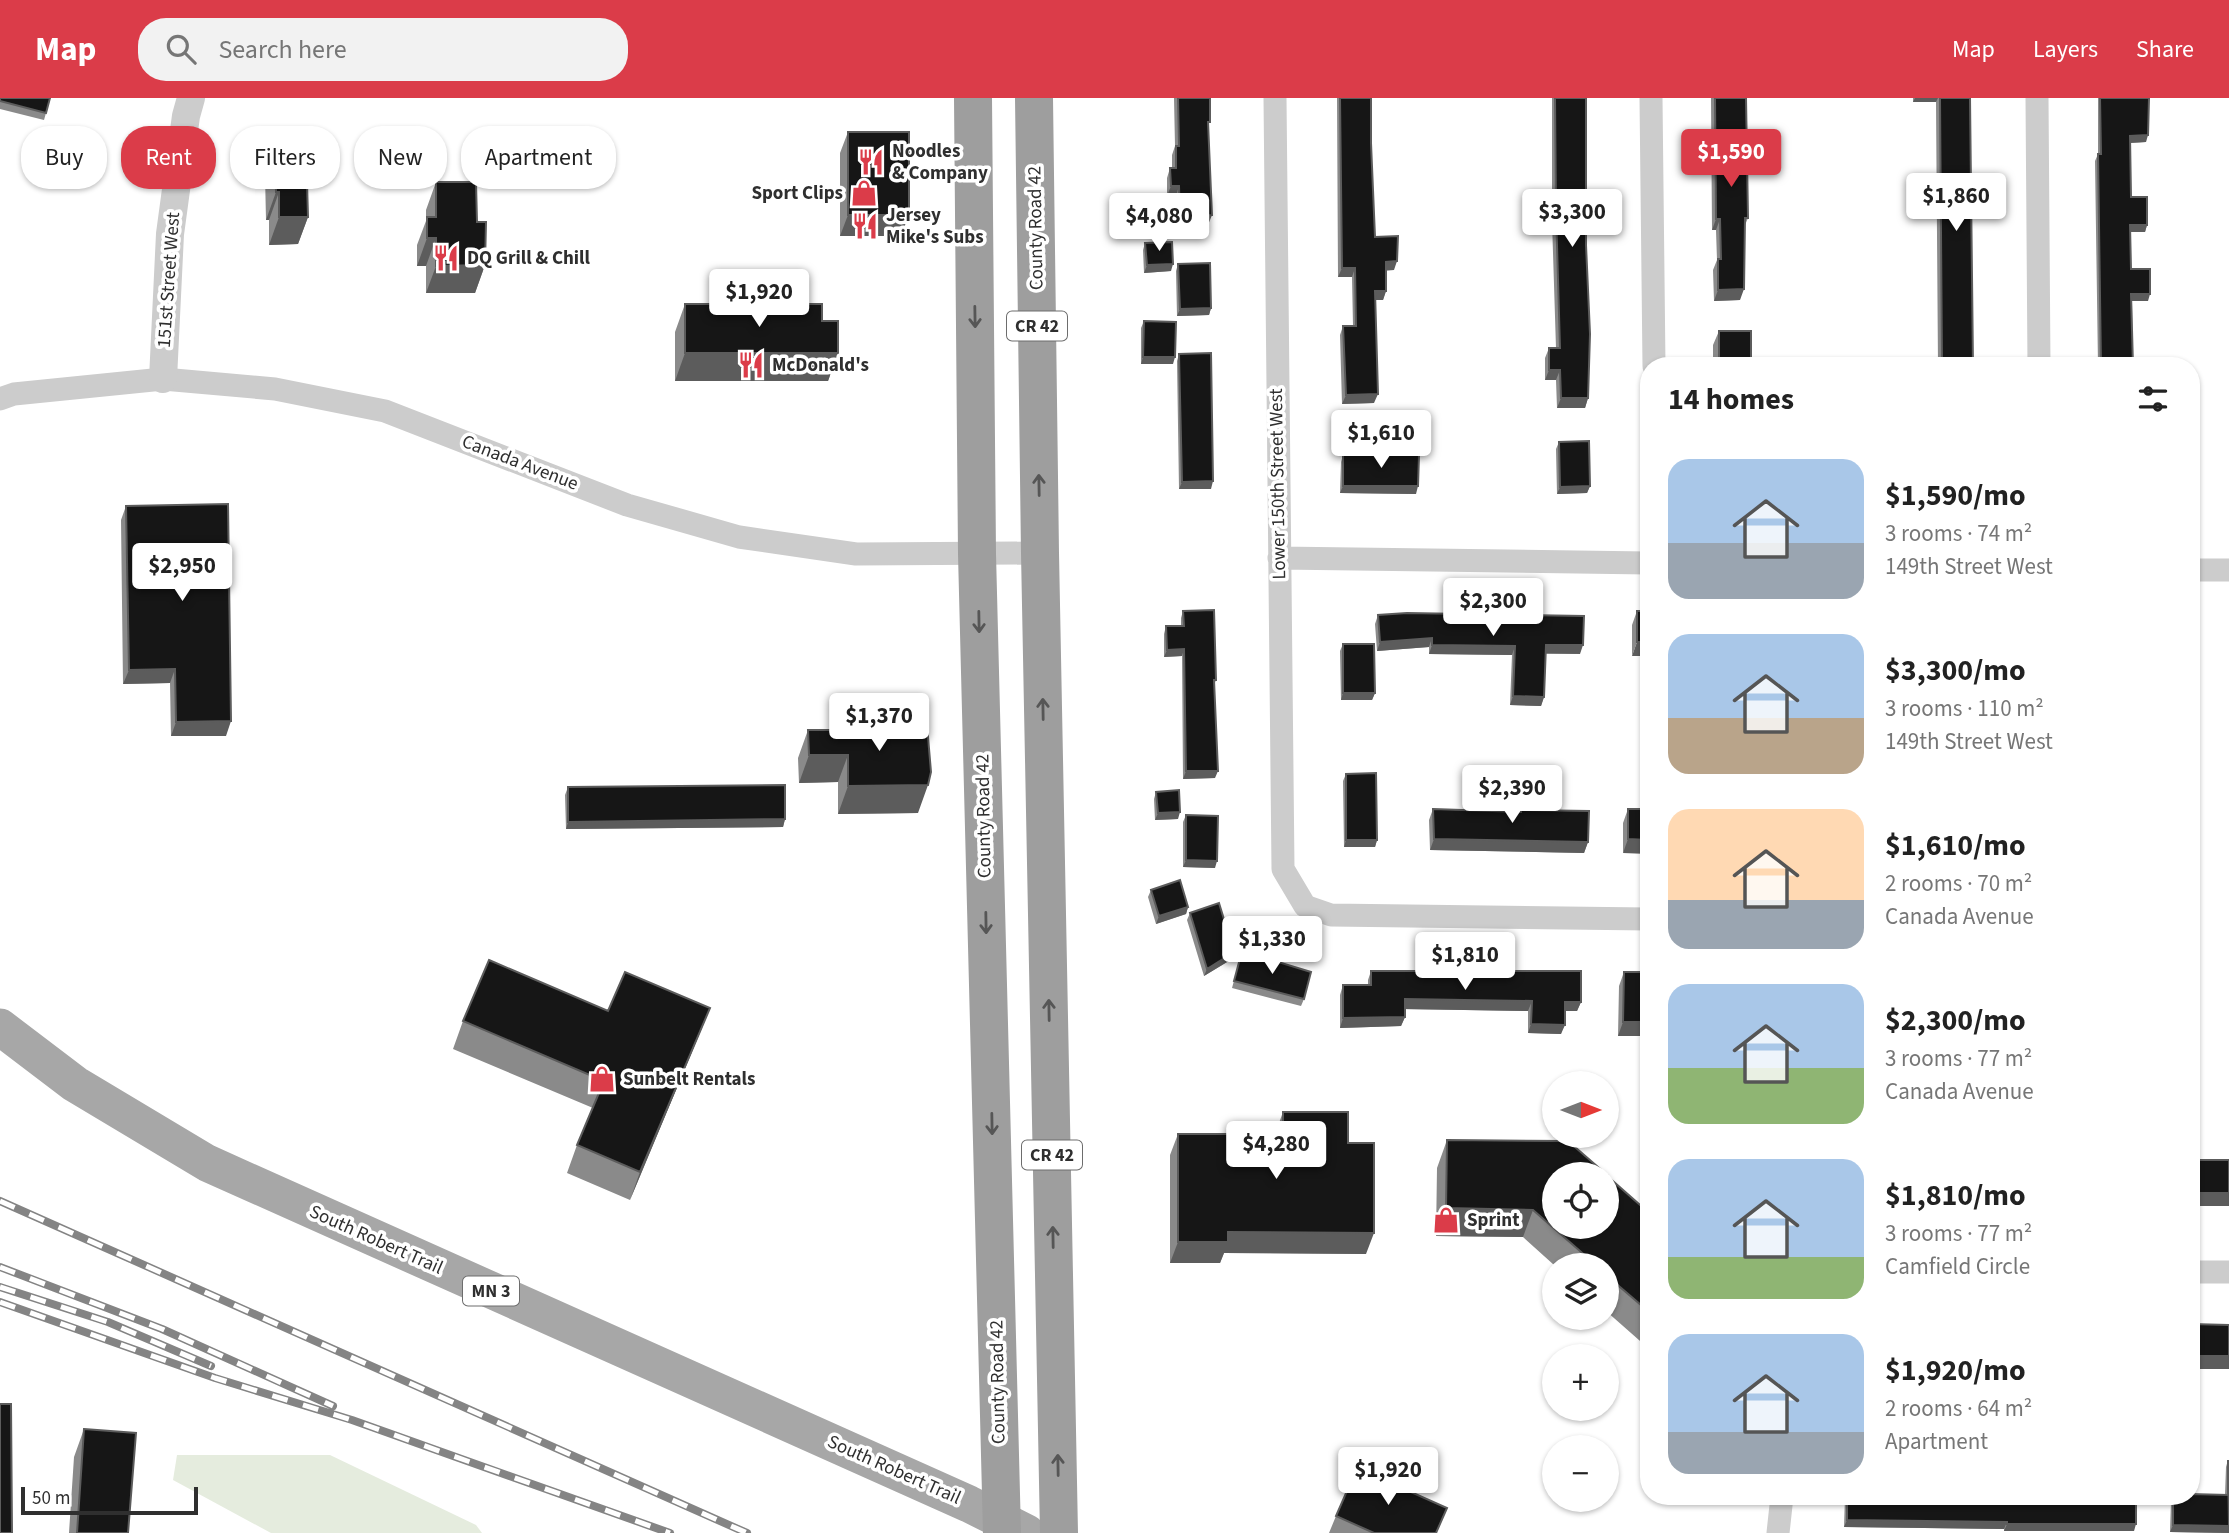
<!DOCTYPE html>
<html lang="en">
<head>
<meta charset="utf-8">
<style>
  :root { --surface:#fff; --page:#f2f2f2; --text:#222; --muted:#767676; --accent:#db3c49 }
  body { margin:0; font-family:"Source Sans 3",sans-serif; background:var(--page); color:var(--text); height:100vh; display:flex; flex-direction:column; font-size:26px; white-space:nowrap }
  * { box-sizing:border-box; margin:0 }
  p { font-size:23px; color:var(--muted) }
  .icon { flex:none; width:38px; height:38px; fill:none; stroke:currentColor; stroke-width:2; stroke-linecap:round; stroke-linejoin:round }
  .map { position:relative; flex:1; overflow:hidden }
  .panel { position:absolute; left:1640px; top:259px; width:560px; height:1148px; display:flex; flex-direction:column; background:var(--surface); border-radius:28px; box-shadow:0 2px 5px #0004 }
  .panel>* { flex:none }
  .top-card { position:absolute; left:21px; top:28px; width:665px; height:63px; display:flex; gap:14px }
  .needle { width:46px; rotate:90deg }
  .fabs { position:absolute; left:1542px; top:973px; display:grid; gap:14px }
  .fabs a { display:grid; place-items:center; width:77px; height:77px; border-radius:50%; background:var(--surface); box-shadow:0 2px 5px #0004; font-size:35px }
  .scale { position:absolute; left:21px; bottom:18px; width:177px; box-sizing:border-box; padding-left:7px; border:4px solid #2f2f2f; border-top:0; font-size:19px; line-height:24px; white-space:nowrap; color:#2f2f2f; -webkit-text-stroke:5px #fff; paint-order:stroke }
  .price { position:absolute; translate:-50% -60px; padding:0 16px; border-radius:7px; background:#fff; color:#222; font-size:23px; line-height:46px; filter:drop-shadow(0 2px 4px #0008) }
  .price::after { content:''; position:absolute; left:50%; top:42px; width:21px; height:16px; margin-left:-10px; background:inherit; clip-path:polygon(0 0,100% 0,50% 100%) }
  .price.active { background:var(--accent); color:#fff }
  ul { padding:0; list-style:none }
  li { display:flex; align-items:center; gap:21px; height:175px; padding:0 28px }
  li span { display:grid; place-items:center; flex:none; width:196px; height:140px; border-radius:21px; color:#555 }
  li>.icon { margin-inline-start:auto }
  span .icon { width:84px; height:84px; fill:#fffc; stroke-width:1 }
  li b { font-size:30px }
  h2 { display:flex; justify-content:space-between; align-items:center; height:84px; padding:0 28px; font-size:30px }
  .pill { padding:0 24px; border-radius:28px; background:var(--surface); box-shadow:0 2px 5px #0004; font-size:24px; line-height:63px }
  .pill.active { background:var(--accent); color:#fff }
  header { display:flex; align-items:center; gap:42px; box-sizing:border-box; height:98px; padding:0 35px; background:var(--accent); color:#fff }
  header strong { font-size:33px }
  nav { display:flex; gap:38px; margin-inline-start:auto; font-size:24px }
  .search { width:490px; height:63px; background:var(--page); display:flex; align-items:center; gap:18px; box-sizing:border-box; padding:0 24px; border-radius:28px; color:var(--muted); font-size:26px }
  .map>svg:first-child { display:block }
  .green { fill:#e5ecde }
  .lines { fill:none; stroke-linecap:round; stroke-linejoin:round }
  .minor { stroke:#ccc; stroke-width:23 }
  .tertiary { stroke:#ccc; stroke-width:28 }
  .primary { stroke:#a7a7a7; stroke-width:37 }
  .trunk { stroke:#9e9e9e; stroke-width:38 }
  .rail-casing { stroke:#848484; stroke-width:8 }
  .rail { stroke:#fff; stroke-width:5; stroke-dasharray:16; stroke-linecap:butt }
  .wall { fill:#8a8a8a }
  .shaded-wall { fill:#5c5c5c }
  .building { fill:#161616; stroke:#5c5c5c; stroke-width:2 }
  .oneway { stroke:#565656 }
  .labels { text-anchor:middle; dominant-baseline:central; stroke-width:7; stroke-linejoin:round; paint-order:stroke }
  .shield { fill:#fff; stroke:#6d6d6d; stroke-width:2 }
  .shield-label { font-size:18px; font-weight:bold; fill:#2f2f2f }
  .poi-label { font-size:19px; font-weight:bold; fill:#2f2f2f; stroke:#fff; text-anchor:start }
  .street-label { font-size:19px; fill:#2f2f2f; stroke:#fff }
</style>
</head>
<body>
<header>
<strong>Map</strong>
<div class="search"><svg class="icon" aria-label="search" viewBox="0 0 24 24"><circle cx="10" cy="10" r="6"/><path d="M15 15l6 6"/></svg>Search here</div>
<nav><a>Map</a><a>Layers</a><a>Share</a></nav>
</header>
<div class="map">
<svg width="2229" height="1435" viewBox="0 0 2229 1435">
  <rect width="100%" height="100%" fill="#fff"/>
  <!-- green -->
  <path class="green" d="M177,1357H330L476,1427L482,1435H271L173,1382Z"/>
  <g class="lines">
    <!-- minor -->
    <path class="minor" d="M1275,0L1283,771L1305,808L1331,817L1648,821
      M1651,0L1654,268
      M2037,0L2039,268
      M0,301L14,296L163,281L275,291L385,313L627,407L739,439L856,456L1040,455
      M1279,460L1648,465
      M2191,472H2229
      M2191,1174H2229
      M1778,1435L1782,1398"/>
    <!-- tertiary -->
    <path class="tertiary" d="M163,281L170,136L186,18L191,0"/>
    <!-- primary -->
    <path class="primary" d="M0,929L75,986L207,1065L969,1406L1027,1435"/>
    <!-- trunk -->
    <path class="trunk" d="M973,0L977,456L1002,1435
      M1034,0L1040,455L1059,1435"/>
    <!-- rail casing -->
    <g class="rail-casing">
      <path id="rail" d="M0,1103L747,1435
        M0,1169L162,1231L333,1308
        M0,1189L108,1224L211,1268
        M0,1204L215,1280L352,1322L670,1435"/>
    </g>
    <!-- rail -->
    <use href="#rail" class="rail"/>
  </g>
  <!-- wall -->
  <path class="wall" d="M0,0L46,15L44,22L0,11Z
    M1174,0H1210L1208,29V127L1177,128L1176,98H1167V80L1170,70H1172V57L1175,48Z
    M1337,0H1371V45L1375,139L1394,172H1386V193L1383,202H1375L1374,305L1342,306L1340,237L1343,228H1353L1352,179H1338Z
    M1552,0H1586V147L1588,300L1585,310H1557L1556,282H1545V260L1549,250H1556L1552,123Z
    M1711,0H1746L1748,120L1745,127L1740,202L1714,203L1713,172L1717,162L1716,132H1712Z
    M1913,0H1970L1973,268H1938L1936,4H1913Z
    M2098,0H2149L2146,44L2131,45V99L2147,127L2145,134H2130L2131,171L2148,203H2132L2133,268H2098L2095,63L2098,56Z
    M848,34L901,138H840V55Z
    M275,50L308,119L298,146L269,147V122H266L265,77Z
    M436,84L477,124L485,167L475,195H426V168H417V147L426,123V112Z
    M1145,145L1171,173L1144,175L1143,152Z
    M1178,166L1211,210L1209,217L1177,218L1176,173Z
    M685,206L822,223L838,255L828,283H675V234Z
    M1144,223L1173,266H1141V230Z
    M1719,233L1751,268H1713V247Z
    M1179,256L1211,391H1179L1177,263Z
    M1559,344L1590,388L1587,395L1557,396L1556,351Z
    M1343,357L1416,396L1340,395L1341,364Z
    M126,408L226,638H171L170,585L123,586L121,422Z
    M1183,513L1216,582L1214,587L1215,680L1183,681L1182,558L1164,559V536L1166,528H1181V520Z
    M1637,513H1648L1632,558V527Z
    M1378,517L1580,556H1546L1544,599L1541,608L1510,607L1512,557L1429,556V549L1377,553L1375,526Z
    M1343,546L1375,595L1372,602H1341L1340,553Z
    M860,626L918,715L838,716V684L799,685L798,660L808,632H850L851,629H860Z
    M1346,676L1377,742L1375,749H1344L1343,683Z
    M568,689L785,721L783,729L566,731L565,697Z
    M1156,694L1178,721L1155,722L1154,701Z
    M1433,711L1520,714L1521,712L1588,744L1584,755L1430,752L1429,722Z
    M1628,711H1648L1623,755V725Z
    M1186,717L1215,770L1183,769V724Z
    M1151,792L1188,809L1186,816L1156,826L1148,799Z
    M1190,815L1232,861L1204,878L1187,822Z
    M1242,853L1304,901L1301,908L1232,890Z
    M1371,873L1581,904L1577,913H1565L1561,936L1528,935V913L1405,911V919L1401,928L1340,930V897L1343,887H1368V882Z
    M1624,874L1648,938H1618L1619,888Z
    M710,910L699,937L630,1102L567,1075L577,1047L593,1010L453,951L463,923Z
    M1283,1014L1348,1045L1366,1156L1224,1155L1220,1165H1170V1057L1178,1036H1275Z
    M1447,1042L1648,1114V1250L1606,1213V1167H1554L1523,1139L1436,1138L1437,1070Z
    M84,1331L128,1435H69L74,1359Z
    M2228,1362L2229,1435L2170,1434L2171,1403L2172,1398L2225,1397L2226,1369Z
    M1845,1398H2165L2164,1401H2136L2134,1433H2004V1431L1844,1429Z
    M1336,1418L1438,1435H1329Z"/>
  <!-- shaded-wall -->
  <path class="shaded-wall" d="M1915,0H1938L1936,4H1913Z
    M2148,37L2146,44L2128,45L2130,38Z
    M1171,88H1179L1176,98H1167Z
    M276,94H279L269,122H266Z
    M848,117H909L901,138H840Z
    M1212,117L1208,127L1177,128L1180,118Z
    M279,119H308L298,146L269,147Z
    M1716,121H1720L1716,132H1712Z
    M2130,127H2147L2145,134H2128Z
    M427,140H436L426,168H417Z
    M1397,163L1394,172L1382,173L1386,164Z
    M1173,166L1171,173L1144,175L1147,167Z
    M485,167L475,195H426L436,168Z
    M1342,170H1355L1352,179H1338Z
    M1744,191L1740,202L1714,203L1718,192Z
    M1375,193H1386L1383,202H1372Z
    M2131,196H2150L2148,203H2129Z
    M1211,210L1209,217L1177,218L1180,211Z
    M685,255H838L828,283H675Z
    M1143,259H1175L1173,266H1141Z
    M1549,272H1560L1556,282H1545Z
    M1378,296L1374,305L1342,306L1346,297Z
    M1561,300H1588L1585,310H1557Z
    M1213,383L1211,391H1179L1182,384Z
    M1343,388H1418L1416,396L1340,395Z
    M1590,388L1587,395L1557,396L1560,389Z
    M1432,540L1429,549L1377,553L1380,544Z
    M1637,544H1648V558H1632Z
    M1432,547L1515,548L1512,557L1429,556Z
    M1546,547H1583L1580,556L1543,555Z
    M1184,551L1182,558L1164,559L1167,552Z
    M175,571L170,585L123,586L129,572Z
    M1343,595H1375L1372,602H1341Z
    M1513,598L1544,599L1541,608L1510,607Z
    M231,623L226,638H171L176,624Z
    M809,657H848L838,684L799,685Z
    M1186,673H1218L1215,680L1183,681Z
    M928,687L918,715L838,716L848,688Z
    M1180,714L1178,721L1155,722L1158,715Z
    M785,721L783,729L566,731L568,724Z
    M1434,741L1588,744L1584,755L1430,752Z
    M1628,741L1648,742V756L1623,755Z
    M1346,742H1377L1375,749H1344Z
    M1186,762L1217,763L1215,770L1183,769Z
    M1188,809L1186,816L1156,826L1159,818Z
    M1234,854L1232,861L1204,878L1207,871Z
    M1405,901L1532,903L1528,913L1401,911Z
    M1565,904H1581L1577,913H1562Z
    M710,910L699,937L630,1102L640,1074Z
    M1405,919L1401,928L1340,930L1343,920Z
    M1623,924H1648V938H1618Z
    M1531,926L1565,927L1561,936L1528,935Z
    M2191,1095H2229V1108H2191Z
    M1446,1110L1533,1112L1523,1139L1436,1138Z
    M1228,1134L1374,1135L1366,1156L1224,1155L1220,1165H1170L1178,1144Z
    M2191,1258H2229V1271H2191Z
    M2134,1398H2165L2164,1401L2134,1400Z
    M1847,1422L2007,1424L2004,1431L1844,1429Z
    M2007,1426H2136L2134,1433H2004Z
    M2173,1427L2229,1428V1435L2170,1434Z"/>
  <!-- building -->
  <path class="building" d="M0,0H50L46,15L0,3Z
    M1178,0H1210V24H1208L1212,117L1180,118L1179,88H1171L1170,70H1176V48H1179Z
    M1340,0H1371V45L1375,139L1398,138L1397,163L1386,164V193H1375L1378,296L1346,297L1343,228H1356L1355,170H1342Z
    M1555,0H1586V147L1590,236L1588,300H1561L1560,272H1549V250H1560L1556,113Z
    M1715,0H1746L1748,120H1745L1744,191L1718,192V161H1721L1720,121H1716Z
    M1940,0H1970L1973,268H1942Z
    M2100,0H2149L2148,37L2130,38L2131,99H2147V127H2130L2131,171H2150V196H2131L2133,268H2101L2098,56H2101Z
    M848,34H909V117H848Z
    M306,49L308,119H279V94H276L275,50Z
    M436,84H476L477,124H486L485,167L436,168V140H427V119H436Z
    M1172,144L1173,166L1147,167L1145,145Z
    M1210,165L1211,210L1180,211L1178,166Z
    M685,206H822V223H838V255H685Z
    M1144,223L1176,224L1175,259H1143Z
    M1719,233H1751V268H1719Z
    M1211,255L1213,383L1182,384L1179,256Z
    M1589,343L1590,388L1560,389L1559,344Z
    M1343,357H1419L1418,388H1343Z
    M228,406L231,623L176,624L175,571L129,572L126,408Z
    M1214,512L1216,582H1214L1218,673H1186L1184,551L1167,552L1166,528H1184L1183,513Z
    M1637,513H1648V544H1637Z
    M1407,515L1584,518L1583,547H1546L1544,599L1513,598L1515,548L1432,547V540L1380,544L1378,517Z
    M1343,546H1374L1375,595H1343Z
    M860,626L927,627L931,674L928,687L848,688V657H809L808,632H851V629H861Z
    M1376,675L1377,742H1346V676Z
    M785,687V721L568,724V689Z
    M1179,692L1180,714L1158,715L1156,694Z
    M1433,711L1521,714V712L1589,713L1588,744L1434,741Z
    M1628,711H1648V742L1628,741Z
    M1186,717L1218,718L1217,763L1186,762Z
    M1180,782L1188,809L1159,818L1151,792Z
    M1219,805L1234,854L1207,871L1190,815Z
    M1242,853L1311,874L1304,901L1234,883Z
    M489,862L608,913L625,874L710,910L640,1074L577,1047L604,983L463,923Z
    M1371,873H1581V904H1565V927L1531,926L1532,903L1405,901V919L1343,920V887H1371Z
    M1624,874H1648V924H1623Z
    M1283,1014H1348V1045H1374V1135L1228,1134V1144H1178V1036H1283Z
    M1447,1042L1568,1043L1606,1076H1554V1129H1606V1077L1648,1114V1213L1606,1177V1167H1596L1533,1112L1446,1110Z
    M2191,1048H2193V1062H2229V1095H2191Z
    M2191,1226L2229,1227V1258H2191Z
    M0,1306H11L12,1435H0Z
    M84,1331L136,1335L128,1435H77Z
    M2228,1362L2229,1428L2173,1427V1398H2191V1396L2228,1397Z
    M1357,1370L1447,1410L1436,1435H1374L1336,1418Z
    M1847,1398H2136V1426H2007V1424L1847,1422Z"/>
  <!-- one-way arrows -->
  <defs><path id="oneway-shaft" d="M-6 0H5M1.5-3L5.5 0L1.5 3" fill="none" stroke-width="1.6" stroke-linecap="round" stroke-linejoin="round" transform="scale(1.75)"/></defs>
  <g class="oneway">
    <use href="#oneway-shaft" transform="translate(975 219) rotate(89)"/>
    <use href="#oneway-shaft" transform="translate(1039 387) rotate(-91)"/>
    <use href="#oneway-shaft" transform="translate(979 524) rotate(89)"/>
    <use href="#oneway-shaft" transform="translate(1043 611) rotate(-91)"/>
    <use href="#oneway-shaft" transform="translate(986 825) rotate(89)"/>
    <use href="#oneway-shaft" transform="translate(1049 912) rotate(-91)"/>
    <use href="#oneway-shaft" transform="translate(992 1026) rotate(89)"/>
    <use href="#oneway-shaft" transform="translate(1053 1139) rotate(-91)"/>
    <use href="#oneway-shaft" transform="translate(1058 1367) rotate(-91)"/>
  </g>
  <!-- icons -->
  <defs>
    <g id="restaurant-bare" transform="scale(2.1)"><path d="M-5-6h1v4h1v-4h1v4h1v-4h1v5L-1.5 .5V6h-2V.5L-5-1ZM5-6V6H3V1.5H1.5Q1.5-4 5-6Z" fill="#db3c49" stroke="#fff" stroke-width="2.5" paint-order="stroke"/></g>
    <g id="shop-bare" transform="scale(2.1)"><path d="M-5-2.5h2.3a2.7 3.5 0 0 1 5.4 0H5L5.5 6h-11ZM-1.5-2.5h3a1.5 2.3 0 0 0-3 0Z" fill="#db3c49" stroke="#fff" stroke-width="2.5" paint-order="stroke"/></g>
  </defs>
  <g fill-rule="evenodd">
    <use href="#restaurant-bare" x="871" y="64"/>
    <use href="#shop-bare" x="864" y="95"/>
    <use href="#restaurant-bare" x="865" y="128"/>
    <use href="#restaurant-bare" x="446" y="160"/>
    <use href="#restaurant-bare" x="751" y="267"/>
    <use href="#shop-bare" x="602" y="981"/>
    <use href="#shop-bare" x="1446" y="1122"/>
  </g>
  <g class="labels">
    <!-- shield labels -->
    <g class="shield">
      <rect x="1007" y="213.5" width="60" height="29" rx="5"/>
      <rect x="1022" y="1042.5" width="60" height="29" rx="5"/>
      <rect x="463" y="1178.5" width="56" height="29" rx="5"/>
    </g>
    <g class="shield-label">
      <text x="1037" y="228">CR 42</text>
      <text x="1052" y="1057">CR 42</text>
      <text x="491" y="1193">MN 3</text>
    </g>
    <!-- poi labels -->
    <g class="poi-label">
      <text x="892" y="53">Noodles<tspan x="892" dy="22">&amp; Company</tspan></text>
      <text x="843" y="95" text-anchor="end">Sport Clips</text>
      <text x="886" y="117">Jersey<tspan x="886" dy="22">Mike's Subs</tspan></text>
      <text x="467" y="160">DQ Grill &amp; Chill</text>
      <text x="772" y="267">McDonald's</text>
      <text x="623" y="981">Sunbelt Rentals</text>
      <text x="1467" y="1122">Sprint</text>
    </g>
    <!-- street labels -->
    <g class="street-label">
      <text transform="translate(1036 130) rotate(-91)">County Road 42</text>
      <text transform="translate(169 182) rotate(-86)">151st Street West</text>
      <text transform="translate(520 365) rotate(21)">Canada Avenue</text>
      <text transform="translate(1278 386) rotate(-91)">Lower 150th Street West</text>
      <text transform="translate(984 718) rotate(-91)">County Road 42</text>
      <text transform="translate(376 1142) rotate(24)">South Robert Trail</text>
      <text transform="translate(998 1284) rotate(-91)">County Road 42</text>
      <text transform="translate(894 1372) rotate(24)">South Robert Trail</text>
    </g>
  </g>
</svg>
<div class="fabs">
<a><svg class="needle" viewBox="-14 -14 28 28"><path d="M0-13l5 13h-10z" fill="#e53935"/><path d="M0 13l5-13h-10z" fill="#767676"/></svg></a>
<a><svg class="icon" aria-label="locate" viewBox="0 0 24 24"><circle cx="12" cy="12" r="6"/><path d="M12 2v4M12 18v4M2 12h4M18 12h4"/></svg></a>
<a><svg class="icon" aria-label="layers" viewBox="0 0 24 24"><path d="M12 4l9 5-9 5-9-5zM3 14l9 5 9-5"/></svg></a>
<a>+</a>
<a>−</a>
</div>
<div class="scale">50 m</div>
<b class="price active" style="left:1731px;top:91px">$1,590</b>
<b class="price" style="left:1956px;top:135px">$1,860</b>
<b class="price" style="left:1572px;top:151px">$3,300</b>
<b class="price" style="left:1159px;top:155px">$4,080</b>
<b class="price" style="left:759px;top:231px">$1,920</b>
<b class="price" style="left:1381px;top:372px">$1,610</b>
<b class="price" style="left:182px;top:505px">$2,950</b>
<b class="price" style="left:1493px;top:540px">$2,300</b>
<b class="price" style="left:879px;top:655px">$1,370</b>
<b class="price" style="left:1512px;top:727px">$2,390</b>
<b class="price" style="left:1272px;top:878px">$1,330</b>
<b class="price" style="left:1465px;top:894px">$1,810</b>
<b class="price" style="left:1276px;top:1083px">$4,280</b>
<b class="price" style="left:1388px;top:1409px">$1,920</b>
<div class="top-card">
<a class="pill">Buy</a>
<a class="pill active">Rent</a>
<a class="pill">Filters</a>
<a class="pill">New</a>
<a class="pill">Apartment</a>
</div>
<section class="panel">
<h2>14 homes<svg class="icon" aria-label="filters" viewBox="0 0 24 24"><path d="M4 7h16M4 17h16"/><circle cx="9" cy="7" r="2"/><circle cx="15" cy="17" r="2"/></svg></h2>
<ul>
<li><span style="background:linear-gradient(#a9c7e8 60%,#9aa5b1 0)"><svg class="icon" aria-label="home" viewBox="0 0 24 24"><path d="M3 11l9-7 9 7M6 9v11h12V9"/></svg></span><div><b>$1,590/mo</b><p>3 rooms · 74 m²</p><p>149th Street West</p></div></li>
<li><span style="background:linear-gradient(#a9c7e8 60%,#b9a48a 0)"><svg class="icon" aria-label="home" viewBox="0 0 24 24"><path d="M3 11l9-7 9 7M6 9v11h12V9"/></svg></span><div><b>$3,300/mo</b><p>3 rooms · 110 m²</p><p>149th Street West</p></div></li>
<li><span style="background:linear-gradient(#ffd9b3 65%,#9aa5b1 0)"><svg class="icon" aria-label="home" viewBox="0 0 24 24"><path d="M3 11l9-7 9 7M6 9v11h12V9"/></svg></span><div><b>$1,610/mo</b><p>2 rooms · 70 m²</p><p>Canada Avenue</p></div></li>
<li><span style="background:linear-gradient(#a9c7e8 60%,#8fb573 0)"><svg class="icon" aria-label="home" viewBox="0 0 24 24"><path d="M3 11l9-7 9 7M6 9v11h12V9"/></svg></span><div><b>$2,300/mo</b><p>3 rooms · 77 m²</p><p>Canada Avenue</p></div></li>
<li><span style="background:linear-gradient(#a9c7e8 70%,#8fb573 0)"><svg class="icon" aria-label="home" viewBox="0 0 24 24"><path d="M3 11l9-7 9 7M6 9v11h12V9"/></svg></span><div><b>$1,810/mo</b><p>3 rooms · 77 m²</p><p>Camfield Circle</p></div></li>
<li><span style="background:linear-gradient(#a9c7e8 70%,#9aa5b1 0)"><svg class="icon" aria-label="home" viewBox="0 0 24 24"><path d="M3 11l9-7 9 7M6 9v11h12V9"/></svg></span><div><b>$1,920/mo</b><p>2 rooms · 64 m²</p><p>Apartment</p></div></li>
</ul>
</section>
</div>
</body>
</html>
